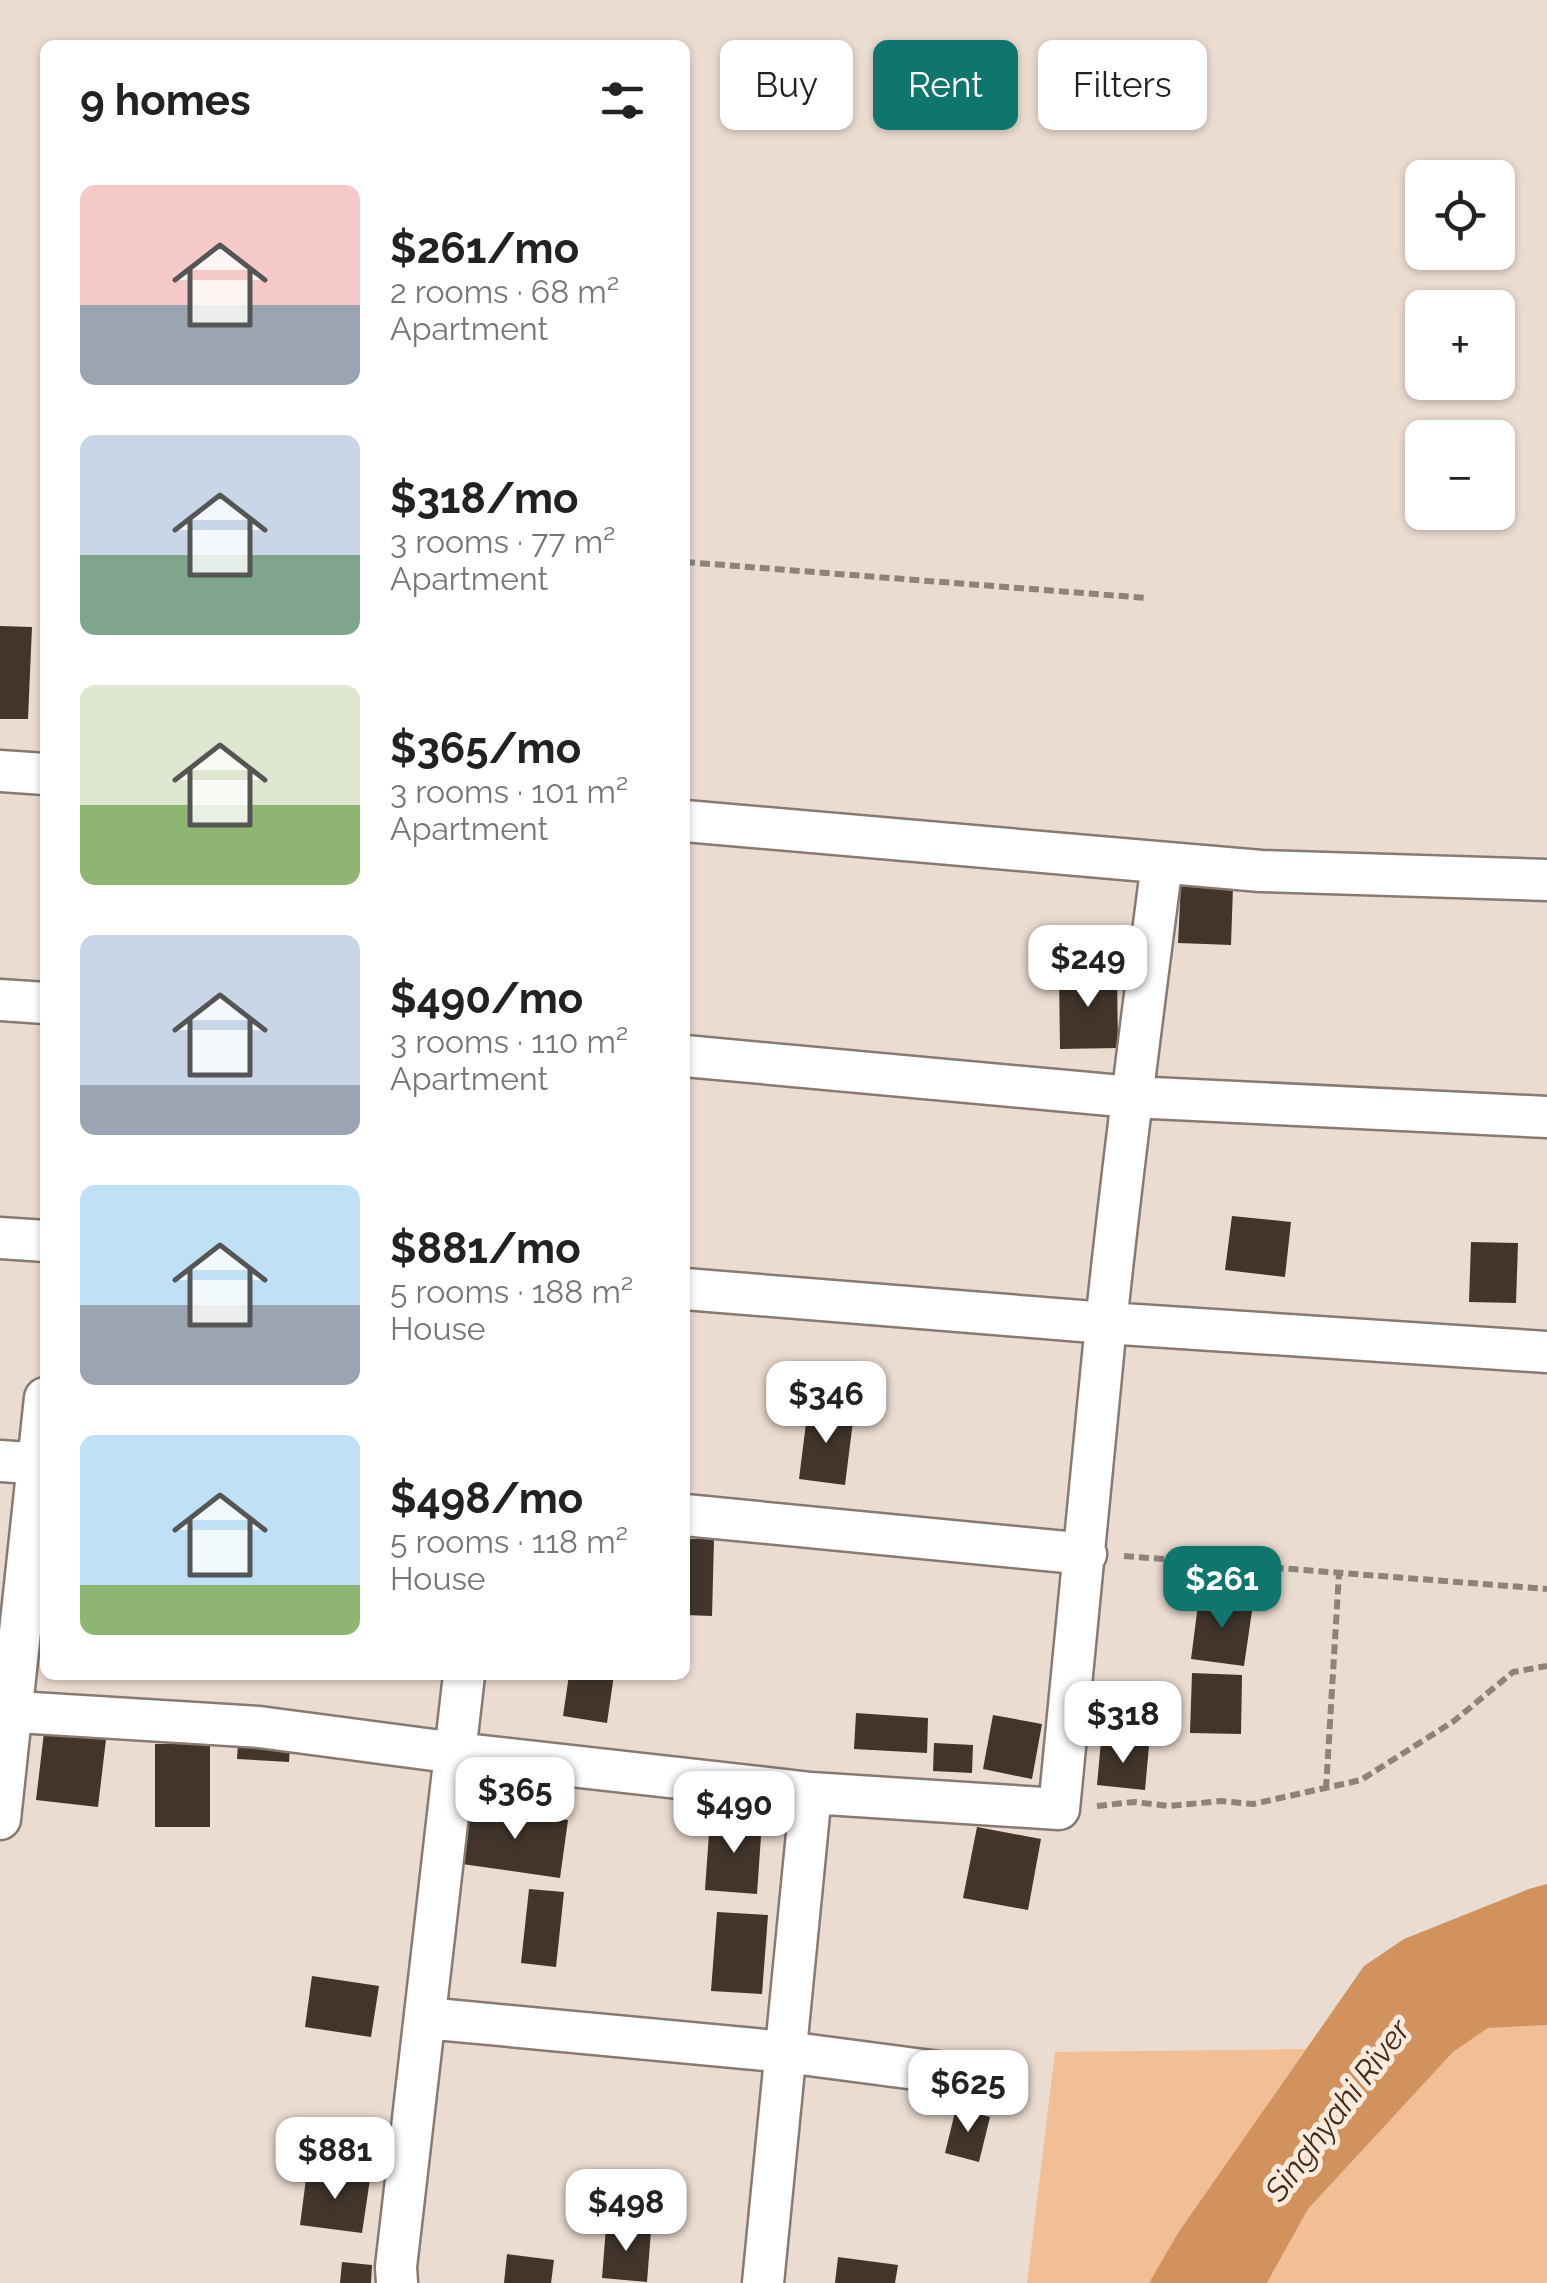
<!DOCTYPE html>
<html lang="en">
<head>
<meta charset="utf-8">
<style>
  :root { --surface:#fff; --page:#f2f2f2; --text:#222; --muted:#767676; --accent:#0f766e }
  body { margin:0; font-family:Raleway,sans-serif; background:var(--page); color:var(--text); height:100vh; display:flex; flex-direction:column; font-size:38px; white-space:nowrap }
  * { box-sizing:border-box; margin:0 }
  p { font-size:32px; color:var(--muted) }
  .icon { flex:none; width:55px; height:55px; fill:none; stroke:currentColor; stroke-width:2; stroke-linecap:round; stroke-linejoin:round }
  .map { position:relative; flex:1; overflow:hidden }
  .drawer { position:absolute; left:40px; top:40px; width:650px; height:1640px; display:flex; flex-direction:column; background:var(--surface); border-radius:15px; box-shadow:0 2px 8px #0004 }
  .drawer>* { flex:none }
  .guide { position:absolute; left:720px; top:40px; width:675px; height:90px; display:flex; gap:20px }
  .tools { position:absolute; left:1405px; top:160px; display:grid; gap:20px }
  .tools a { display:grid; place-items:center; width:110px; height:110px; border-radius:15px; background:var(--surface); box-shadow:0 2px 8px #0004; font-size:50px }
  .price { position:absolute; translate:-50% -85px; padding:0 22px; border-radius:20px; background:#fff; color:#222; font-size:32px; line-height:65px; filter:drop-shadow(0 2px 5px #0008) }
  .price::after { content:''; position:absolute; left:50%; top:60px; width:30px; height:22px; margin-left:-15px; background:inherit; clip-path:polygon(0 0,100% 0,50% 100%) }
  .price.selected { background:var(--accent); color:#fff }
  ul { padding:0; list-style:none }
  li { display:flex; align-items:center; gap:30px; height:250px; padding:0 40px }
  li span { display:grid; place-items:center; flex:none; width:280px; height:200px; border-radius:15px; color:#555 }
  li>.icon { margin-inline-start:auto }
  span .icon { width:120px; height:120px; fill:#fffc; stroke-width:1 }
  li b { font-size:42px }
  h2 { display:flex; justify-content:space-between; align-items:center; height:120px; padding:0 40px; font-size:42px }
  .pill { padding:0 35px; border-radius:15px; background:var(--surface); box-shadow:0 2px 8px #0004; font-size:35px; line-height:90px }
  .pill.selected { background:var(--accent); color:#fff }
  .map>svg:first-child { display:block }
  .green { fill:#f1be95 }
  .water { fill:#d1925d }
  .building { fill:#41352c }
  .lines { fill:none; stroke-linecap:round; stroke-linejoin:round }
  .minor-casing { stroke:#887a70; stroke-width:45 }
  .path { stroke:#8d837b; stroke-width:6; stroke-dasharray:10 5; stroke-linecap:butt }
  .minor { stroke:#fff; stroke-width:40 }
  .labels { text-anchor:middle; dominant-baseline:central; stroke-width:10; stroke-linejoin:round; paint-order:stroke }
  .water-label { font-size:32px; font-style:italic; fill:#462c15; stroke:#f9eade }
</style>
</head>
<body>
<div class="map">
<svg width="1547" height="2283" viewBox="0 0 1547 2283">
  <rect width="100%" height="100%" fill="#ebdcd1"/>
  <!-- green -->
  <path class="green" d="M1547,2025V2283H1267L1308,2209L1453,2052L1488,2028Z
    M1306,2049L1178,2233L1149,2283H1027L1055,2052Z"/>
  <!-- water -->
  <path class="water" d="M1547,1884V2025L1488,2028L1453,2052L1308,2209L1267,2283H1149L1178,2233L1364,1966L1404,1939L1529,1889Z"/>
  <!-- building -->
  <path class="building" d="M0,626L32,627L28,719H0Z
    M1181,883L1233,886L1231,945L1178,943Z
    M1117,972L1118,1048L1060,1049L1059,973Z
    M1232,1216L1291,1222L1285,1277L1225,1270Z
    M1471,1242L1518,1243L1516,1303L1469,1302Z
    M808,1407L854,1413L845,1485L799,1479Z
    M685,1539H714L712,1616L685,1615Z
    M1199,1597L1253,1604L1244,1666L1191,1659Z
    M1192,1673L1242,1675L1241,1734L1190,1733Z
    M569,1675H614L607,1723L563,1716Z
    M856,1713L928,1718L927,1753L854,1749Z
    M993,1715L1042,1724L1032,1779L983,1769Z
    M45,1724L107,1731L98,1807L36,1800Z
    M1101,1741L1149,1746L1145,1790L1097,1785Z
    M238,1743L290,1746L289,1762L237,1759Z
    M934,1743L973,1745L972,1773L933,1771Z
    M155,1744H210V1827H155Z
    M471,1806L568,1820L560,1878L462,1864Z
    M710,1819L762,1822L757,1894L705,1890Z
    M977,1827L1041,1839L1028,1910L963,1898Z
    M529,1889L564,1892L556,1967L521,1963Z
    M717,1912L768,1915L762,1994L711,1991Z
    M312,1976L379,1986L371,2037L305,2027Z
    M956,2108L990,2117L979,2162L945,2153Z
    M307,2171L370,2179L362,2233L300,2225Z
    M606,2227L651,2231L647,2282L602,2278Z
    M507,2254L554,2260L551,2283H504Z
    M838,2257L898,2265L895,2283H835Z
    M342,2262L372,2265L371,2283H340Z"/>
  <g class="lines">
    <!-- minor casing -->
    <g class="minor-casing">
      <path id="minor" d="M0,771L45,774
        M685,821L1261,871L1547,880
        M0,1000L45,1003
        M685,1056L1132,1097L1547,1117
        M0,1238L45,1241
        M685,1289L1106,1323L1547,1352
        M0,1461L45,1464
        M685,1515L1086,1554
        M0,1711L259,1727L456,1753L811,1793L1059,1809C1076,1648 1090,1486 1106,1324C1122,1170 1142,1016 1162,863
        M0,1819L45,1398
        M425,2018L786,2052L984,2078
        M397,2283L396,2267L464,1675
        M763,2283L811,1793"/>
    </g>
    <!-- path -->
    <path class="path" d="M685,562L1147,598
      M1124,1556L1547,1589
      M1326,1789L1339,1573
      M1097,1806L1134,1802L1169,1806L1221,1801L1253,1804L1361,1780L1454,1721L1513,1672L1547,1666"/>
    <!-- minor -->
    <use href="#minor" class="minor"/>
  </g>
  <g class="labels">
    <!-- water labels -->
    <g class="water-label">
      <text transform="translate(1337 2110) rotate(-53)">Singhyahi River</text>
    </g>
  </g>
</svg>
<div class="tools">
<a><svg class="icon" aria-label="locate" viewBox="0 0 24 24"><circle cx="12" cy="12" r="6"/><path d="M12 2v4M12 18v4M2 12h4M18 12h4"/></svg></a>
<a>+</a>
<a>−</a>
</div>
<b class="price" style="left:1088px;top:1010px">$249</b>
<b class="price" style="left:826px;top:1446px">$346</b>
<b class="price selected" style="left:1222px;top:1631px">$261</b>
<b class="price" style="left:1123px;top:1766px">$318</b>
<b class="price" style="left:515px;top:1842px">$365</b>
<b class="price" style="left:734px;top:1856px">$490</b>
<b class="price" style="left:968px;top:2135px">$625</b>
<b class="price" style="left:335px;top:2202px">$881</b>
<b class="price" style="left:626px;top:2254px">$498</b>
<div class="guide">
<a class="pill">Buy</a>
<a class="pill selected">Rent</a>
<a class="pill">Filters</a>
</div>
<section class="drawer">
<h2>9 homes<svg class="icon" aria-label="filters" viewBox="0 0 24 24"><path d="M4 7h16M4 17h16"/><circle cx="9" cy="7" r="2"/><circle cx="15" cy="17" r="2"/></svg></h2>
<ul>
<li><span style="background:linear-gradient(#f6c9c9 60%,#9aa5b1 0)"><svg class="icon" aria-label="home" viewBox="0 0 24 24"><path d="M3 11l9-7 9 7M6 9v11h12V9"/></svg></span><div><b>$261/mo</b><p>2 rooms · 68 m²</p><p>Apartment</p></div></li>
<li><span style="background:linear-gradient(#c9d6e8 60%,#7fa58c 0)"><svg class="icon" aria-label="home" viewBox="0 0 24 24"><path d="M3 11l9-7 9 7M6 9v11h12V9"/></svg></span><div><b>$318/mo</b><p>3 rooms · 77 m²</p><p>Apartment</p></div></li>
<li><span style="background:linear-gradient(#dfe7d0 60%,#8fb573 0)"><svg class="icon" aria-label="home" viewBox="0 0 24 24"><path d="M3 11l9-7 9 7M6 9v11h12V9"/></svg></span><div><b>$365/mo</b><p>3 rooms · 101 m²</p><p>Apartment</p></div></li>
<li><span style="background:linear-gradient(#c9d6e8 75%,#9aa5b1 0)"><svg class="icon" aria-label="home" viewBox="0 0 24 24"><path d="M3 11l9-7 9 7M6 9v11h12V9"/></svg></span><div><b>$490/mo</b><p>3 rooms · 110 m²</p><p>Apartment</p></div></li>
<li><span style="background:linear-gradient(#bfe0f5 60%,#9aa5b1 0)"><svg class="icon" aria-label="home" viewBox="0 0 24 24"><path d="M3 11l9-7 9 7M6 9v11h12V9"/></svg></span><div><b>$881/mo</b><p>5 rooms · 188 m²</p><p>House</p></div></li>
<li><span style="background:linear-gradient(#bfe0f5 75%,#8fb573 0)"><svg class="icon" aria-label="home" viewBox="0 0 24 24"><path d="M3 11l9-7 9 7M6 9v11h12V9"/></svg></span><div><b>$498/mo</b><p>5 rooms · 118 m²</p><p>House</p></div></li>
</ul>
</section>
</div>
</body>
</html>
